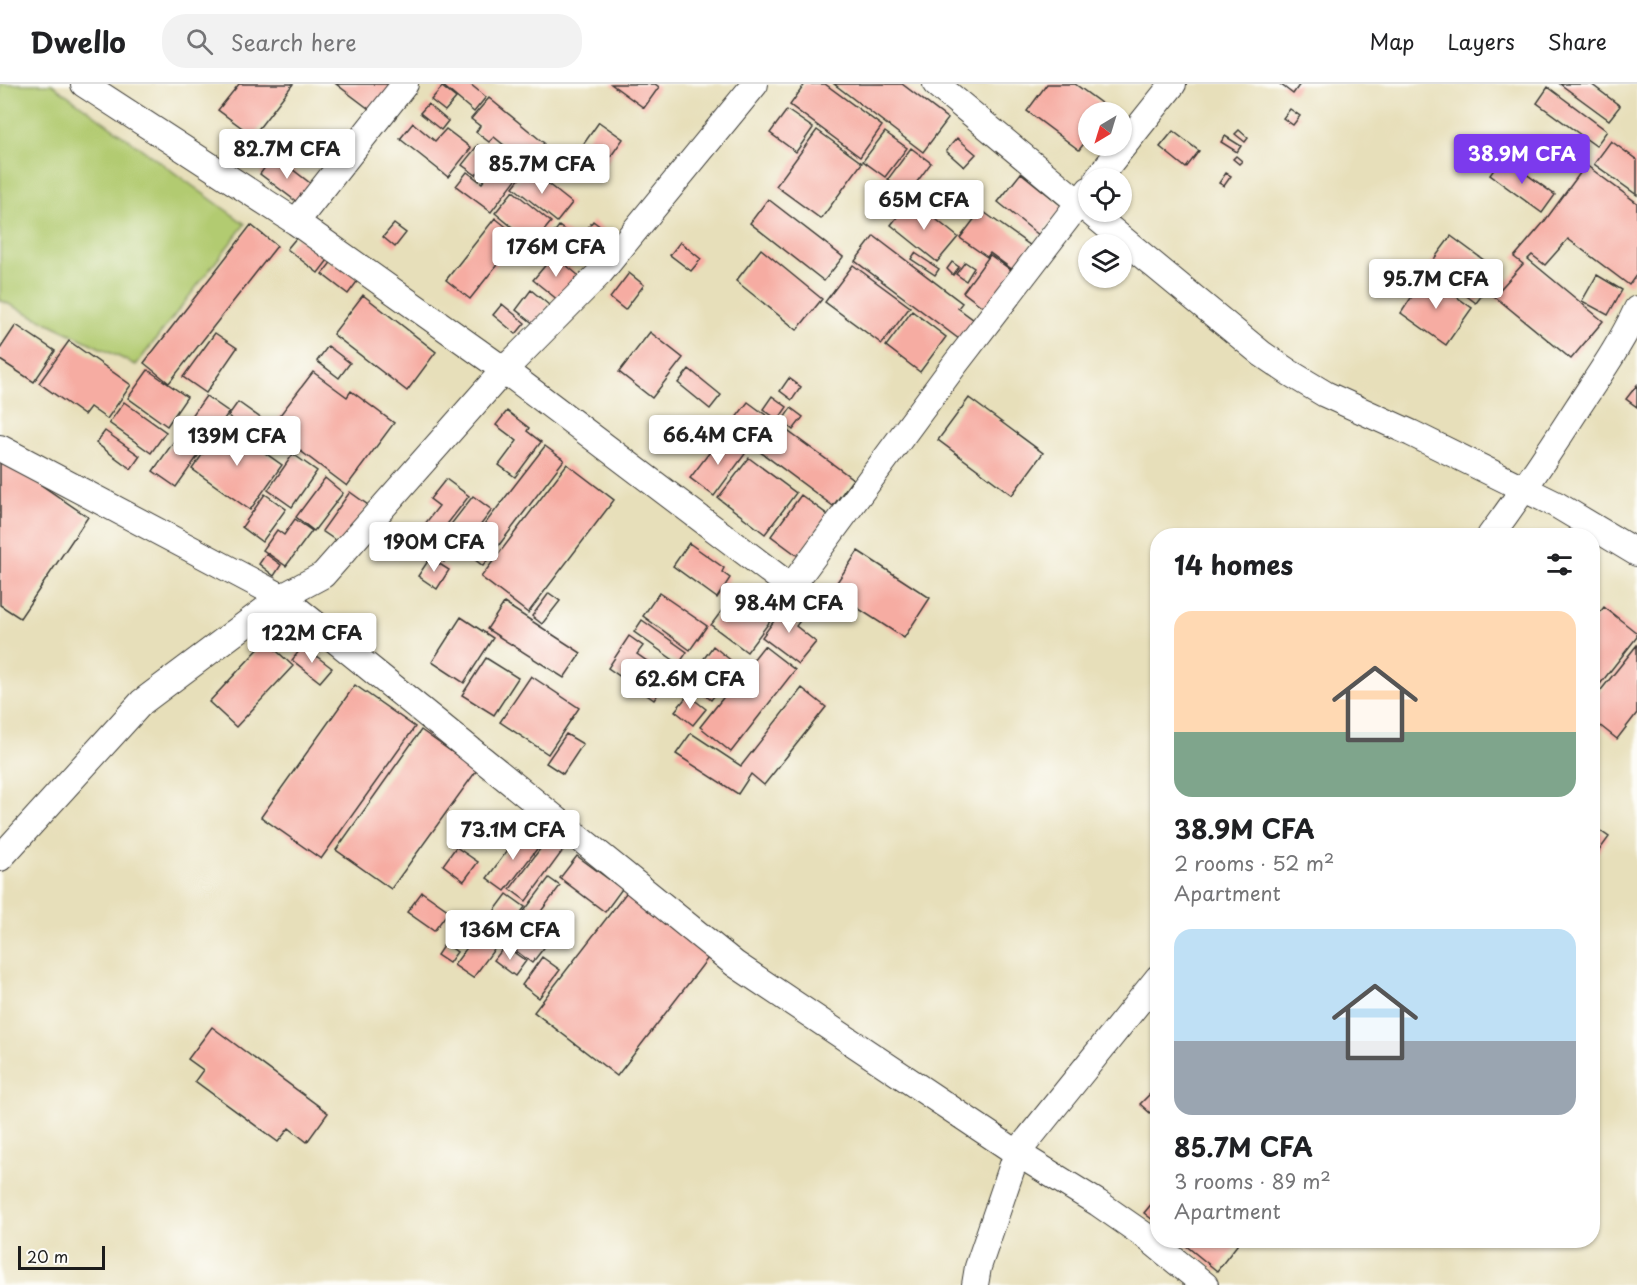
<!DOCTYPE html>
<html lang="en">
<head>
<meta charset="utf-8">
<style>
  :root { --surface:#fff; --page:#f2f2f2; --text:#202124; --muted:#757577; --line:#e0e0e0; --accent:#7c3aed }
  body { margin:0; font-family:"Playpen Sans",sans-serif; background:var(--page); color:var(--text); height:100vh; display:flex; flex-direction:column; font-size:22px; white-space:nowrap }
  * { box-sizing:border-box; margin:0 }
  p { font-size:20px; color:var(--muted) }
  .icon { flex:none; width:33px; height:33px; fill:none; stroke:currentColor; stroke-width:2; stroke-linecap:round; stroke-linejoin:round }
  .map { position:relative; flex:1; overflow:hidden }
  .details { position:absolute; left:1150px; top:444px; width:450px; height:720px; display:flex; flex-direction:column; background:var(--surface); border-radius:24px; box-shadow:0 2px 4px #0004 }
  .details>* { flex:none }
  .needle { width:39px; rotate:218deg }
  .fabs { position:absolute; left:1078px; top:18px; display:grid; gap:12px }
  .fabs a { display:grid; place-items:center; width:54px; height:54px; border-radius:50%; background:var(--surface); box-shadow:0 2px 4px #0004; font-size:30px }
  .scale { position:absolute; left:18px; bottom:15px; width:87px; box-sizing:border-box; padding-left:6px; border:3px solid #1c1c1c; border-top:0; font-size:16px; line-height:21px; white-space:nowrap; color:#1c1c1c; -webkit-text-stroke:4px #fdfcf7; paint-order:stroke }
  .price { position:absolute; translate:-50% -51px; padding:0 14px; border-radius:6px; background:#fff; color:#222; font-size:20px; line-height:39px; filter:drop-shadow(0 2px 3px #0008) }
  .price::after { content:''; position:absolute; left:50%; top:36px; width:18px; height:14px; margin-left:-9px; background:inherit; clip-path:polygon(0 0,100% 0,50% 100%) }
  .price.on { background:var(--accent); color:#fff }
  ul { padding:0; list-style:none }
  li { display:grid; align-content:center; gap:12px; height:318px; padding:0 24px }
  li span { display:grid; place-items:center; height:186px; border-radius:18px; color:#555 }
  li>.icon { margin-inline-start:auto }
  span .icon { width:108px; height:108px; fill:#fffc; stroke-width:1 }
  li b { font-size:26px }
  h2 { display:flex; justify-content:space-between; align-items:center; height:72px; padding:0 24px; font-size:26px }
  header { display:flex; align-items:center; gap:36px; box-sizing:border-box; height:84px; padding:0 30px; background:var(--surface); border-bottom:2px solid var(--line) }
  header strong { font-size:28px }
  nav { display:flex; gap:33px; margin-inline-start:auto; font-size:21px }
  .search { width:420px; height:54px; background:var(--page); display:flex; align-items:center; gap:15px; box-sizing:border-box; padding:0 21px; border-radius:24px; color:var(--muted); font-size:22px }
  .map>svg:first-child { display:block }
  .green { fill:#b2cb71; stroke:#677446; stroke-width:1.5 }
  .building { fill:#f6aca2 }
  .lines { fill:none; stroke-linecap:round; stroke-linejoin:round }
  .minor-casing { stroke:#3a3934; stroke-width:28 }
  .minor { stroke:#fff; stroke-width:26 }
</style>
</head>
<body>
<header>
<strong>Dwello</strong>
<div class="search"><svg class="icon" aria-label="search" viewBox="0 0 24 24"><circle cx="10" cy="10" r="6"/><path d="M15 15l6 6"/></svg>Search here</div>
<nav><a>Map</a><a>Layers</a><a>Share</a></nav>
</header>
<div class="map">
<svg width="1637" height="1201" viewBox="0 0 1637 1201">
  <rect width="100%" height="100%" fill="#fdfcf7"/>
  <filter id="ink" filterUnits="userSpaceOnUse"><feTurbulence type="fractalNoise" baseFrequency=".0167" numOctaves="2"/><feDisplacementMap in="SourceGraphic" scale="12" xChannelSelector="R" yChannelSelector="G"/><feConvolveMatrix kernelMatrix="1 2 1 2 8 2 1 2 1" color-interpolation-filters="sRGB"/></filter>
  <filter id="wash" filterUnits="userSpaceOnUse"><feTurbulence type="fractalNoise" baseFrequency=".008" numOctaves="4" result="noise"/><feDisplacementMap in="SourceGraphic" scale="24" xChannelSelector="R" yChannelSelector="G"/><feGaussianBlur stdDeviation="1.35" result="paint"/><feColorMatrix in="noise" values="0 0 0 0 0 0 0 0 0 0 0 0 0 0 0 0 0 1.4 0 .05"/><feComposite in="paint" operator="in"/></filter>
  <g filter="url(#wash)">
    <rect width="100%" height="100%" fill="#e7dfba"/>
    <!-- green -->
    <path class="green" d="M0,0H52L245,140L136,281L0,216Z"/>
    <g id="blocks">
      <!-- building -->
      <path class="building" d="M239,0H293L253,52L218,26Z
        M336,0H400L377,31Z
        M441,0H470L486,13L474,28Z
        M611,0H655L659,3L644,24Z
        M805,0H825L882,42L860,73L790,21Z
        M834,0H902L948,35L923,68Z
        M1047,0H1075L1109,25L1107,28H1089V53L1079,66L1027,27Z
        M1280,0H1300L1293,10Z
        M1560,0H1591L1620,22L1609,36Z
        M442,3L456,14L445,27L431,16Z
        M1548,3L1607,47L1596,62L1537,19Z
        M489,14L544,59L527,80L494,53L489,58L476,48L480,42L471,35Z
        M428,20L448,37L441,46L420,29Z
        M1290,25L1300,32L1293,41L1283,34Z
        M787,26L813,44L796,68L770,49Z
        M599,38L623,55L597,92L573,75Z
        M413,39L435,57L446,45L471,64L448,93L400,55Z
        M817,46L862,79L821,135L776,102Z
        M1239,46L1248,54L1245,58L1235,50Z
        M1173,47L1199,67L1186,84L1160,63Z
        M885,48L907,64L885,93L863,77Z
        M1225,52L1241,62L1237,68L1221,58Z
        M957,54L976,70L964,83L946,67Z
        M1611,57L1637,76V111L1594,80Z
        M478,61L492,72L476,91L462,81Z
        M911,64L931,79L908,110L888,95Z
        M274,71L315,103L301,121L260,90Z
        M503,72L523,86L491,128L456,102L467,88L482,99Z
        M1236,72L1242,77L1239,80L1233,75Z
        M1503,73L1555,111L1542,129L1490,91Z
        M1586,81L1637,119V190L1629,201L1568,155L1545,181L1532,171L1528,175L1603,237L1571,275L1494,212L1523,180L1514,173L1544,138Z
        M528,84L572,119L557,138L513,103Z
        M1021,89L1063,123L1040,152L998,118Z
        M1226,89L1231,92L1224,102L1219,99Z
        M513,107L551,138L533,160L495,129Z
        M768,115L843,173L824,197L750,139Z
        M911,115L958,153L937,178L891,141Z
        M981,126L1031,162L1013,186L990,169L987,173L960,154Z
        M495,134L519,153L470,215L446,196Z
        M593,137L610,150L588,179L571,166Z
        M394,140L406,149L395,163L383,153Z
        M251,141L277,162L169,299L144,279Z
        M559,142L576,155L563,171L547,158Z
        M874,152L962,219L958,224L974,236L959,255L855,177Z
        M1451,152L1500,188L1476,219L1428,183Z
        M297,153L328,176L318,189L287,165Z
        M680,158L701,175L691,187L670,171Z
        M761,165L822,215L797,246L736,197Z
        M915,169L939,185L935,191L911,175Z
        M554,171L578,191L558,216L533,196Z
        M990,171L1015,189L988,227L963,208Z
        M333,176L359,195L348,210L322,190Z
        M952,178L959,183L953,191L947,185Z
        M965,178L974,184L966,197L956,190Z
        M853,181L910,223L882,260L825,218Z
        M629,189L644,201L625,226L610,214Z
        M1426,191L1472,224L1446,261L1401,229Z
        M1597,191L1622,206L1608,231L1582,217Z
        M531,206L549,221L534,240L516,226Z
        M363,211L436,268L407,307L333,250Z
        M502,220L525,239L516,250L493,231Z
        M912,227L946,253L920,288L886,262Z
        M16,241L55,267L34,298L0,276V265Z
        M650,248L683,274L652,314L619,288Z
        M215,249L237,264L206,309L183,293Z
        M69,257L131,301L107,335L90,323L84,331L39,299Z
        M328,262L350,279L339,294L317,277Z
        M689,285L721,311L710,325L678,299Z
        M148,286L187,313L167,342L128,314Z
        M313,288L347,313L351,307L394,339L347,402L270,344Z
        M789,294L801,303L792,316L780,307Z
        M1637,301V323L1626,315Z
        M206,312L229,328L176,403L153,387Z
        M772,312L787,323L778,336L763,325Z
        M969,314L1043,369L1012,411L938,356Z
        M124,318L166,348L151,369L109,339Z
        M238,318L269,340L259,354L228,332Z
        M748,318L853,395L833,422L728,344Z
        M791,324L803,333L793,346L782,337Z
        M507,327L529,344L527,347L541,358L515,393L499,381L517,357L496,341Z
        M224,340L282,381L250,426L192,385Z
        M105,347L140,372L131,385L96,359Z
        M722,352L745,370L714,412L690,394Z
        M545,362L564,376L483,482L464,467Z
        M293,370L317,387L292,423L268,406Z
        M0,373L88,433L20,534L0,521Z
        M749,374L796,409L765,450L718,414Z
        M567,380L614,416L528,529L481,493Z
        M325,394L343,409L314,447L296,433Z
        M446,395L469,412L431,461L417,450L439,422L430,415Z
        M350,408L368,421L341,460L322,447Z
        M265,410L286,425L262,458L242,443Z
        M801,411L828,431L798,472L771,452Z
        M473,412L492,426L464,463L445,448Z
        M295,435L312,447L286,482L263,466L277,446L284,451Z
        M442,451L456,461L444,478L430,468Z
        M689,459L724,484L722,488L730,494L717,514L673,482Z
        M858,467L930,514L904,554L831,507Z
        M266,470L281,481L274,492L259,480Z
        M430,474L449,486L437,505L418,492Z
        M738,505L774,532L747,568L711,541Z
        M549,509L560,517L542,540L532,532Z
        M659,509L707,542L690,566L643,532Z
        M788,518L805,530L796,542L816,558L798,580L762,553Z
        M504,519L581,569L564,594L487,545Z
        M1604,523L1637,549V553L1593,609V537Z
        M461,533L493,554L464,599L432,578Z
        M642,536L687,568L679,580L634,548Z
        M629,552L643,562L637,570L657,584L661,579L673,588L654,616L608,584Z
        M266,557L293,582L236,643L209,618Z
        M1637,561V629L1617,655L1593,636V616Z
        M303,562L332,584L320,598L292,576Z
        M713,562L738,582L711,616L694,602L710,582L703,576Z
        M764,562L795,586L731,668L700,643Z
        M486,574L518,594L494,631L462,611Z
        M531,592L579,624L548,670L500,638Z
        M355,601L415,643L321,775L261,733Z
        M802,604L826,623L764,701L751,690L738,710L676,670L691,649L741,682Z
        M688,611L706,625L693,641L675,627Z
        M421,646L477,686L391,805L336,766Z
        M566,650L583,660L563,690L546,679Z
        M1593,742L1609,753L1593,775Z
        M521,748L540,761L505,807L487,794Z
        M549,753L564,765L526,817L510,805Z
        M456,763L478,778L464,797L443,781Z
        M577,772L622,805L605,828L560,794Z
        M549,794L560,802L533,838L522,830Z
        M633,800L715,865L617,992L534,928Z
        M422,808L449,827L434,847L407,828Z
        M507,810L525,823L473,894L454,881Z
        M517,838L547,860L532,879L503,857Z
        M445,859L457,868L449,879L437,871Z
        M505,862L526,877L515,892L494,876Z
        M542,873L560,886L539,914L522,901Z
        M212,943L328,1029L307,1058L289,1044L278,1058L195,997L203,986L188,975Z
        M1154,1006L1158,1009V1021L1150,1029L1140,1020Z
        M1158,1112V1140L1144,1129Z
        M1179,1156H1241L1217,1187Z"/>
    </g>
  </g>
  <g filter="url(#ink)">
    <use href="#blocks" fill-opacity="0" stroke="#3a3934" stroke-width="1.5"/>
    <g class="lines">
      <!-- minor casing -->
      <g class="minor-casing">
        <path id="minor" d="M84,0L296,138L504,286L791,503L956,279L1089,106
          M936,0L1131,162L1262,270L1290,289L1325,310L1411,349L1557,421L1637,469
          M1098,94L1173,0
          M296,138L405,0
          M0,364L282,513L735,880L1017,1069L1098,1119L1144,1151L1205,1201
          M1490,452C1521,410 1550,367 1578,323C1599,291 1621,260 1637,225
          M0,774L142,618L282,513L323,491L504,286L600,189L755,0
          M975,1201L978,1183L1017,1069L1158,894"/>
      </g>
      <!-- minor -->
      <use href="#minor" class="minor"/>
    </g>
  </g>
</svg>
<div class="fabs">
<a><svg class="needle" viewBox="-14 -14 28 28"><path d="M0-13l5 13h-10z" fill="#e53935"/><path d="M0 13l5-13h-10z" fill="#757577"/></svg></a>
<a><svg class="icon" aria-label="locate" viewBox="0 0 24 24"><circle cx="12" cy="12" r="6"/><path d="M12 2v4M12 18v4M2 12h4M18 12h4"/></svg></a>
<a><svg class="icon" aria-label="layers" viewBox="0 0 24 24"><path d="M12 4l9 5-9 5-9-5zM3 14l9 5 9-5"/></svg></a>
</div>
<div class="scale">20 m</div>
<b class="price" style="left:287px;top:96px">82.7M CFA</b>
<b class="price on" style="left:1522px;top:101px">38.9M CFA</b>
<b class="price" style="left:542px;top:111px">85.7M CFA</b>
<b class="price" style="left:924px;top:147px">65M CFA</b>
<b class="price" style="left:556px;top:194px">176M CFA</b>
<b class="price" style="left:1436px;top:226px">95.7M CFA</b>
<b class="price" style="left:718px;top:382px">66.4M CFA</b>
<b class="price" style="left:237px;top:383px">139M CFA</b>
<b class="price" style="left:434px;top:489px">190M CFA</b>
<b class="price" style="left:789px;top:550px">98.4M CFA</b>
<b class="price" style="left:312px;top:580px">122M CFA</b>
<b class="price" style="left:690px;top:626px">62.6M CFA</b>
<b class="price" style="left:513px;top:777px">73.1M CFA</b>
<b class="price" style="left:510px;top:877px">136M CFA</b>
<section class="details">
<h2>14 homes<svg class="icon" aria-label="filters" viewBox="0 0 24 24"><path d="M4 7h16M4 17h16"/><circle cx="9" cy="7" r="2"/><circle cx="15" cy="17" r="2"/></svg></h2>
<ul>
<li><span style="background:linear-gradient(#ffd9b3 65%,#7fa58c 0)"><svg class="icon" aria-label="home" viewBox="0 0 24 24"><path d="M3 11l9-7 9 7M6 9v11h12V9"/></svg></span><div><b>38.9M CFA</b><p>2 rooms · 52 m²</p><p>Apartment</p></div></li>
<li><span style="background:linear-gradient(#bfe0f5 60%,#9aa5b1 0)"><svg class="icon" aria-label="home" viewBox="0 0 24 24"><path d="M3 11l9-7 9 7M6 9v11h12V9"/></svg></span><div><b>85.7M CFA</b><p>3 rooms · 89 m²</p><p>Apartment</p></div></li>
</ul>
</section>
</div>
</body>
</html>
